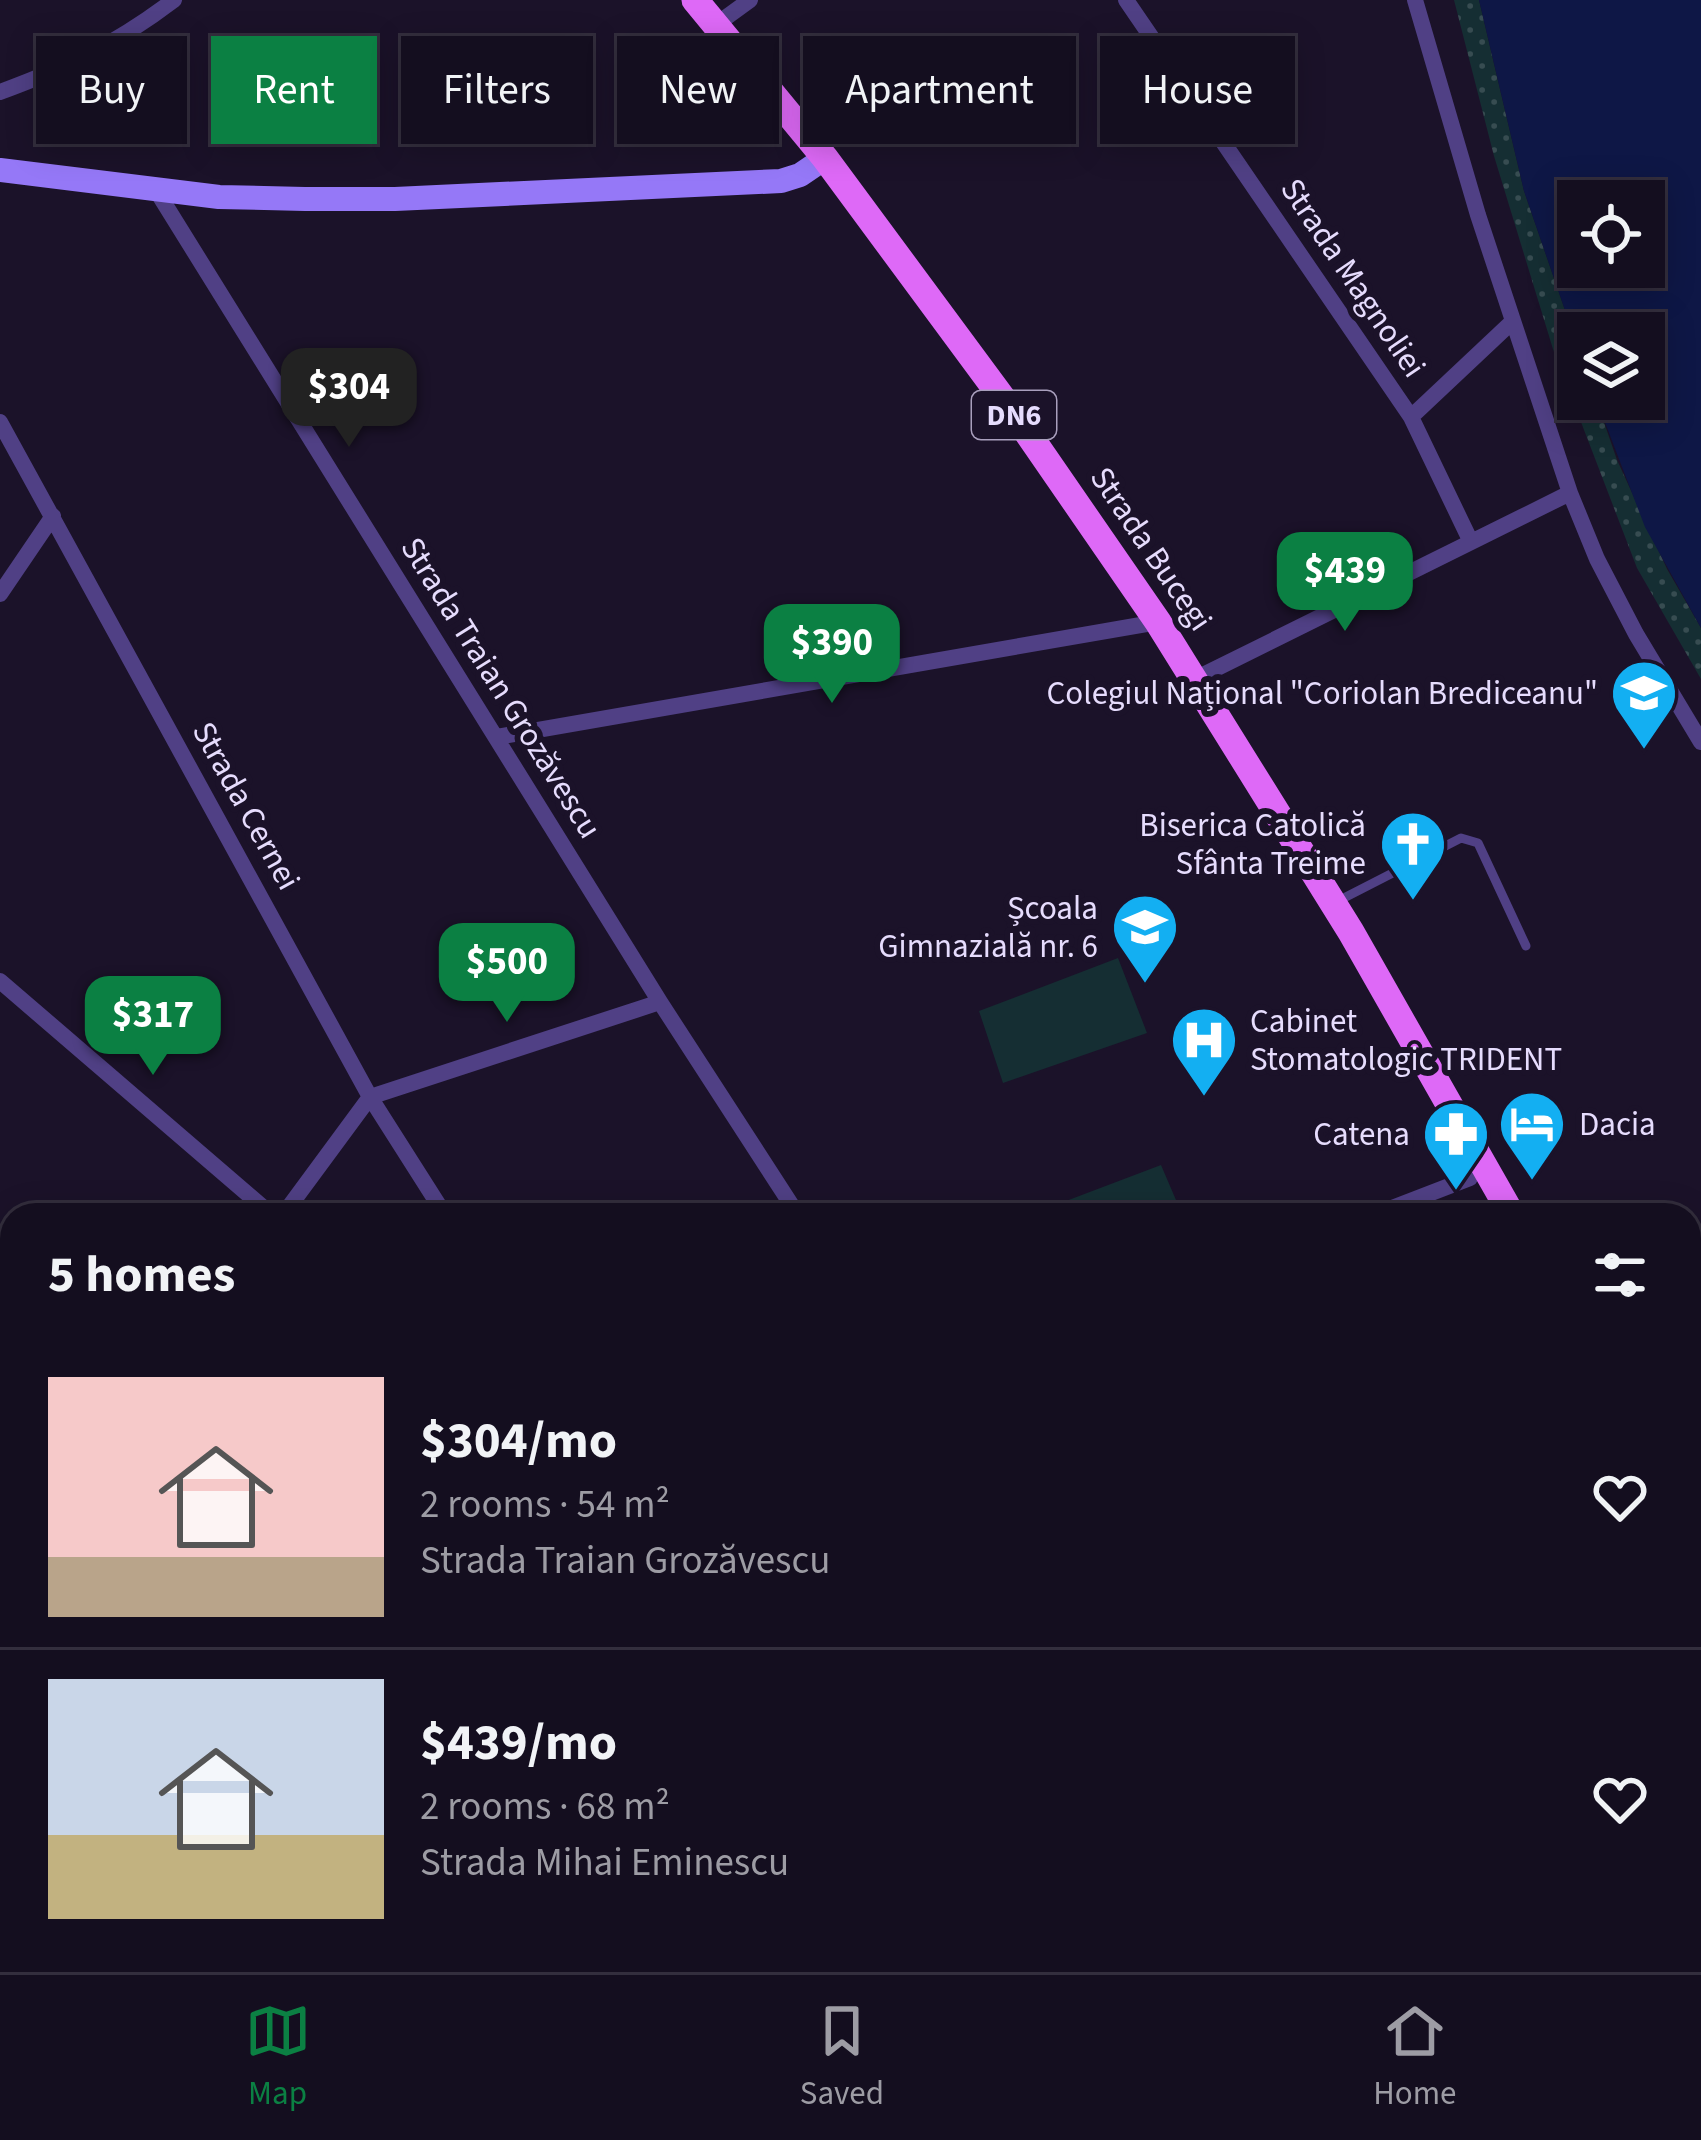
<!DOCTYPE html>
<html lang="en">
<head>
<meta charset="utf-8">
<style>
  :root { --surface:#140e1f; --page:#1d1728; --text:#f1f3f6; --muted:#9d9ca4; --line:#332e3d; --accent:#0b8043 }
  body { margin:0; font-family:"Source Sans 3",sans-serif; background:var(--page); color:var(--text); height:100vh; display:flex; flex-direction:column; font-size:45px; white-space:nowrap }
  * { box-sizing:border-box; margin:0 }
  p { font-size:39px; color:var(--muted) }
  .icon { flex:none; width:66px; height:66px; fill:none; stroke:currentColor; stroke-width:2; stroke-linecap:round; stroke-linejoin:round }
  .map { position:relative; flex:1; overflow:hidden }
  .drawer { position:absolute; left:0px; top:1203px; width:1701px; height:771px; display:flex; flex-direction:column; background:var(--surface); border-radius:36px 36px 0 0; box-shadow:0 6px 30px #0003,0 0 0 3px var(--line) }
  .drawer>* { flex:none }
  .top-card { position:absolute; left:36px; top:36px; width:1629px; height:108px; display:flex; gap:24px }
  .tools { position:absolute; left:1557px; top:180px; display:grid; gap:24px }
  .tools a { display:grid; place-items:center; width:108px; height:108px; border-radius:0px; background:var(--surface); box-shadow:0 6px 30px #0003,0 0 0 3px var(--line); font-size:60px }
  .price { position:absolute; translate:-50% -102px; padding:0 27px; border-radius:24px; background:var(--accent); color:#fff; font-size:39px; line-height:78px; filter:drop-shadow(0 3px 6px #0008) }
  .price::after { content:''; position:absolute; left:50%; top:72px; width:36px; height:27px; margin-left:-18px; background:inherit; clip-path:polygon(0 0,100% 0,50% 100%) }
  .price.on { background:#222; color:#fff }
  ul { padding:0; list-style:none }
  li { display:flex; align-items:center; gap:36px; height:300px; padding:0 48px }
  li+li { border-top:3px solid var(--line) }
  li span { display:grid; place-items:center; flex:none; width:336px; height:240px; border-radius:0px; color:#555 }
  li>.icon { margin-inline-start:auto }
  span .icon { width:144px; height:144px; fill:#fffc; stroke-width:1 }
  li b { font-size:51px }
  h2 { display:flex; justify-content:space-between; align-items:center; height:144px; padding:0 48px; font-size:51px }
  .chip { padding:0 42px; border-radius:0px; background:var(--surface); box-shadow:0 6px 30px #0003,0 0 0 3px var(--line); font-size:42px; line-height:108px }
  .chip.on { background:var(--accent); color:#fff }
  .menu { display:flex; justify-content:space-around; align-items:center; height:168px; border-top:3px solid var(--line); background:var(--surface); font-size:33px; color:var(--muted) }
  .menu a { display:grid; justify-items:center; gap:6px }
  .menu .on { color:var(--accent) }
  .map>svg:first-child { display:block }
  .grass { fill:url(#grass-dots) }
  .park { fill:url(#park-crowns) }
  .pitch { fill:#152e33 }
  .water { fill:#0e1746; fill-rule:evenodd }
  .lines { fill:none; stroke-linecap:round; stroke-linejoin:round }
  .lane { stroke:#504085; stroke-width:9 }
  .street { stroke:#504085; stroke-width:16 }
  .secondary { stroke:#9578f7; stroke-width:24 }
  .primary { stroke:#de69f7; stroke-width:27 }
  .rail-casing { stroke:#13aff2; stroke-width:10 }
  .rail { stroke:#1b1229; stroke-width:6; stroke-dasharray:18; stroke-linecap:butt }
  .labels { text-anchor:middle; dominant-baseline:central; stroke-width:12; stroke-linejoin:round; paint-order:stroke }
  .shield { fill:#1b1229; stroke:#a99fbd; stroke-width:3 }
  .shield-label { font-size:30px; font-weight:bold; fill:#e6dcfd }
  .street-label { font-size:33px; fill:#e6dcfd; stroke:#1b1229 }
  .poi-label { font-size:33px; fill:#e6dcfd; stroke:#1b1229; text-anchor:end }
</style>
</head>
<body>
<div class="map">
<svg width="1701" height="1972" viewBox="0 0 1701 1972">
  <defs>
    <pattern id="grass-dots" width="8" height="8" patternUnits="userSpaceOnUse" patternTransform="scale(3)"><rect width="8" height="8" fill="#152e33"/><path d="M2 2h.1M6 6h.1" fill="none" stroke="#374c51" stroke-width="1.8" stroke-linecap="round"/></pattern>
    <pattern id="park-crowns" width="20" height="18" patternUnits="userSpaceOnUse" patternTransform="scale(3)"><rect width="20" height="18" fill="#152e33"/><path d="M2 6a3 3 0 1 1 6 0M12 15a3 3 0 1 1 6 0" fill="none" stroke="#374c51"/></pattern>
  </defs>
  <rect width="100%" height="100%" fill="#1b1229"/>
  <!-- grass -->
  <path class="grass" d="M1454,0H1479L1524,191L1578,348V399H1596L1617,460L1667,569L1701,628V679L1637,568L1553,349L1494,156Z"/>
  <!-- park -->
  <path class="park" d="M473,1962H602L614,1972H466Z"/>
  <!-- pitch -->
  <path class="pitch" d="M1118,958L1147,1033L1003,1083L979,1011Z
    M1161,1165L1182,1214L1072,1215L1066,1201Z"/>
  <!-- water -->
  <path class="water" d="M1479,0H1701V628L1645,527L1596,399H1644V333H1578V348L1524,191ZM1578,201H1644V267H1578Z"/>
  <g class="lines">
    <!-- lane -->
    <path class="lane" d="M1338,901L1461,838L1478,843L1526,946
      M0,1411L12,1421"/>
    <!-- street -->
    <path class="street" d="M1126,0L1411,417L1471,542
      M1415,0L1478,215L1570,493L1597,559L1636,634L1701,742
      M717,24L750,0
      M0,92C68,67 116,44 174,0
      M156,190L660,1002L798,1215
      M1411,417L1513,321
      M0,422L370,1097L445,1215
      M0,594L53,516
      M1195,679L1570,493
      M497,737L1158,622
      M0,981L272,1215
      M283,1215L370,1097L660,1002
      M1374,1215L1470,1178
      M373,1962L383,1972
      M617,1962L630,1972
      M1140,1962L1150,1972
      M445,1972L452,1962"/>
    <!-- secondary -->
    <path class="secondary" d="M0,170L219,197L305,199H395L781,181L800,175L825,158"/>
    <!-- primary -->
    <path class="primary" d="M695,0L825,158L1020,422L1158,622L1351,932L1512,1215
      M1689,1517L1701,1533
      M1689,1786L1701,1779
      M1409,1972L1419,1962"/>
    <!-- rail casing -->
    <g class="rail-casing">
      <path id="rail" d="M0,1711L12,1723
        M0,1748L12,1760
        M204,1962L214,1972
        M245,1962L255,1972"/>
    </g>
    <!-- rail -->
    <use href="#rail" class="rail"/>
  </g>
  <!-- icons -->
  <defs>
    <g id="school-pin" transform="scale(3.45)"><path d="M0 17L-7.5 6A9.5 9.5 0 1 1 7.5 6Z" fill="#13aff2" stroke="#1b1229"/><path d="M0-5L7-2L0 1L-7-2ZM-4 1L0 2.5L4 1V4Q0 6-4 4Z" fill="#fff"/></g>
    <g id="church-pin" transform="scale(3.45)"><path d="M0 17L-7.5 6A9.5 9.5 0 1 1 7.5 6Z" fill="#13aff2" stroke="#1b1229"/><path d="M-1.2-6h2.4v3.5h3.3v2.4h-3.3V6h-2.4V-.1h-3.3v-2.4h3.3Z" fill="#fff"/></g>
    <g id="hospital-pin" transform="scale(3.45)"><path d="M0 17L-7.5 6A9.5 9.5 0 1 1 7.5 6Z" fill="#13aff2" stroke="#1b1229"/><path d="M-5-5h3v3.5h4V-5h3V5h-3V1.5h-4V5h-3Z" fill="#fff"/></g>
    <g id="hotel-pin" transform="scale(3.45)"><path d="M0 17L-7.5 6A9.5 9.5 0 1 1 7.5 6Z" fill="#13aff2" stroke="#1b1229"/><path d="M-6-4.5h1.5V1H6V5H4.5V3h-9V5H-6ZM-4 0a1.8 1.8 0 1 1 3.6 0ZM.5 0V-2.5h3Q6-2.5 6 0Z" fill="#fff"/></g>
    <g id="pharmacy-pin" transform="scale(3.45)"><path d="M0 17L-7.5 6A9.5 9.5 0 1 1 7.5 6Z" fill="#13aff2" stroke="#1b1229"/><path d="M-2-6h4v4h4v4h-4v4h-4v-4h-4v-4h4Z" fill="#fff"/></g>
  </defs>
  <g fill-rule="evenodd">
    <use href="#school-pin" x="1644" y="693"/>
    <use href="#church-pin" x="1413" y="844"/>
    <use href="#school-pin" x="1145" y="927"/>
    <use href="#hospital-pin" x="1204" y="1040"/>
    <use href="#hotel-pin" x="1532" y="1124"/>
    <use href="#pharmacy-pin" x="1456" y="1134"/>
  </g>
  <g class="labels">
    <!-- shield labels -->
    <rect class="shield" x="972" y="391" width="84" height="48" rx="9"/>
    <g class="shield-label">
      <text x="1014" y="415">DN6</text>
    </g>
    <!-- street labels -->
    <g class="street-label">
      <text transform="translate(1353 278) rotate(56)">Strada Magnoliei</text>
      <text transform="translate(1151 549) rotate(56)">Strada Bucegi</text>
      <text transform="translate(501 688) rotate(58)">Strada Traian Grozăvescu</text>
      <text transform="translate(246 806) rotate(61)">Strada Cernei</text>
    </g>
    <!-- poi labels -->
    <g class="poi-label">
      <text x="1598" y="693">Colegiul Național "Coriolan Brediceanu"</text>
      <text x="1366" y="825">Biserica Catolică<tspan x="1366" dy="38">Sfânta Treime</tspan></text>
      <text x="1098" y="908">Școala<tspan x="1098" dy="38">Gimnazială nr. 6</tspan></text>
      <text x="1250" y="1021" text-anchor="start">Cabinet<tspan x="1250" dy="38">Stomatologic TRIDENT</tspan></text>
      <text x="1579" y="1124" text-anchor="start">Dacia</text>
      <text x="1410" y="1134">Catena</text>
    </g>
  </g>
</svg>
<div class="tools">
<a><svg class="icon" aria-label="locate" viewBox="0 0 24 24"><circle cx="12" cy="12" r="6"/><path d="M12 2v4M12 18v4M2 12h4M18 12h4"/></svg></a>
<a><svg class="icon" aria-label="layers" viewBox="0 0 24 24"><path d="M12 4l9 5-9 5-9-5zM3 14l9 5 9-5"/></svg></a>
</div>
<b class="price on" style="left:349px;top:450px">$304</b>
<b class="price" style="left:1345px;top:634px">$439</b>
<b class="price" style="left:832px;top:706px">$390</b>
<b class="price" style="left:507px;top:1025px">$500</b>
<b class="price" style="left:153px;top:1078px">$317</b>
<div class="top-card">
<a class="chip">Buy</a>
<a class="chip on">Rent</a>
<a class="chip">Filters</a>
<a class="chip">New</a>
<a class="chip">Apartment</a>
<a class="chip">House</a>
</div>
<section class="drawer">
<h2>5 homes<svg class="icon" aria-label="filters" viewBox="0 0 24 24"><path d="M4 7h16M4 17h16"/><circle cx="9" cy="7" r="2"/><circle cx="15" cy="17" r="2"/></svg></h2>
<ul>
<li><span style="background:linear-gradient(#f6c9c9 75%,#b9a48a 0)"><svg class="icon" aria-label="home" viewBox="0 0 24 24"><path d="M3 11l9-7 9 7M6 9v11h12V9"/></svg></span><div><b>$304/mo</b><p>2 rooms · 54 m²</p><p>Strada Traian Grozăvescu</p></div><svg class="icon" aria-label="heart" viewBox="0 0 24 24"><path d="M12 20l-8-8c-3-5 5-10 8-4 3-6 11-1 8 4z"/></svg></li>
<li><span style="background:linear-gradient(#c9d6e8 65%,#c2b280 0)"><svg class="icon" aria-label="home" viewBox="0 0 24 24"><path d="M3 11l9-7 9 7M6 9v11h12V9"/></svg></span><div><b>$439/mo</b><p>2 rooms · 68 m²</p><p>Strada Mihai Eminescu</p></div><svg class="icon" aria-label="heart" viewBox="0 0 24 24"><path d="M12 20l-8-8c-3-5 5-10 8-4 3-6 11-1 8 4z"/></svg></li>
</ul>
</section>
</div>
<nav class="menu">
<a class="on"><svg class="icon" aria-label="map" viewBox="0 0 24 24"><path d="M3 6l6-2 6 2 6-2v14l-6 2-6-2-6 2zM9 4v14M15 6v14"/></svg>Map</a>
<a><svg class="icon" aria-label="saved" viewBox="0 0 24 24"><path d="M7 4h10v16l-5-4-5 4z"/></svg>Saved</a>
<a><svg class="icon" aria-label="home" viewBox="0 0 24 24"><path d="M3 11l9-7 9 7M6 9v11h12V9"/></svg>Home</a>
</nav>
</body>
</html>
